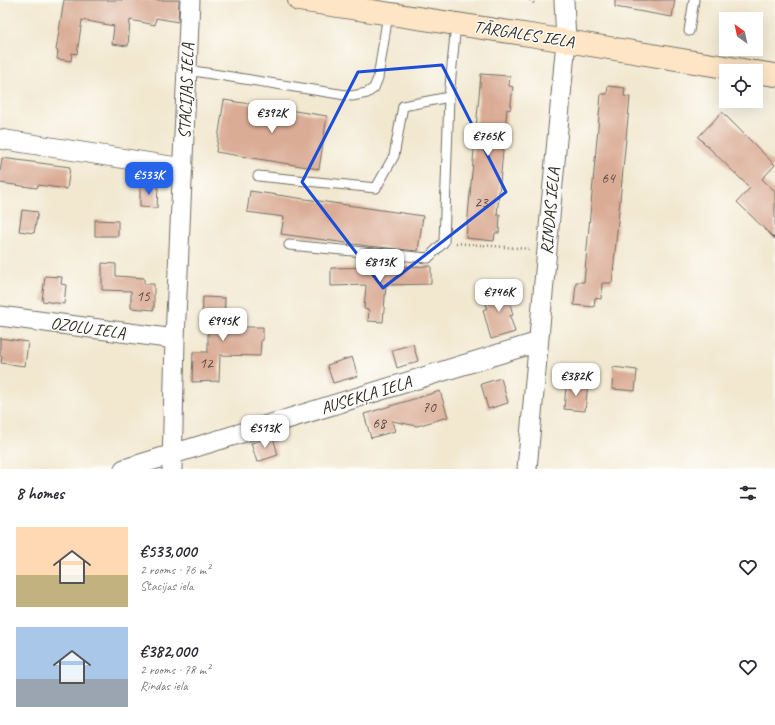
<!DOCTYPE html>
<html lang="en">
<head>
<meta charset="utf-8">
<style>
  :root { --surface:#fff; --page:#f2f2f3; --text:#2b2b33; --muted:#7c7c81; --accent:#2563eb }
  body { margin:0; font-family:Caveat,sans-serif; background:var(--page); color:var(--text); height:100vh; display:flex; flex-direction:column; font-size:15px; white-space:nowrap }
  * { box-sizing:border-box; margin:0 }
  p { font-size:13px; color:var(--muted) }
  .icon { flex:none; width:22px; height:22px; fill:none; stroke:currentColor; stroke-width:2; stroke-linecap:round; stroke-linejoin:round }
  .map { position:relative; height:469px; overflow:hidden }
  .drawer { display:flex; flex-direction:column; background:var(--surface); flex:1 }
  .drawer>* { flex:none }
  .needle { width:26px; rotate:327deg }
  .controls { position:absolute; left:719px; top:12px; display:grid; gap:8px }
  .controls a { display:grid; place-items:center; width:44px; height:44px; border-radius:0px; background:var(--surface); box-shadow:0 4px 16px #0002; font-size:20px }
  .price { position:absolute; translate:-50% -34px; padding:0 9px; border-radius:8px; background:#fff; color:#222; font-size:13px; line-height:26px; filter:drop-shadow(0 1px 2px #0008) }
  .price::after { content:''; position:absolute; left:50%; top:24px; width:12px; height:9px; margin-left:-6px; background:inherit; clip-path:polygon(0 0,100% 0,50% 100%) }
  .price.current { background:var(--accent); color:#fff }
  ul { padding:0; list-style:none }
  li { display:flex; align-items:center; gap:12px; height:100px; padding:0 16px }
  li span { display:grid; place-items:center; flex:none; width:112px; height:80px; border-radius:0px; color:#555 }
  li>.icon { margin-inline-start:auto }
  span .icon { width:48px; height:48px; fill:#fffc; stroke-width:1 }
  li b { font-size:17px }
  h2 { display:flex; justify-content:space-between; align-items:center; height:48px; padding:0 16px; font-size:17px }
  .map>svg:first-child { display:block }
  .building { fill:#daac95 }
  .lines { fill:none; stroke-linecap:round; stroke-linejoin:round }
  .lane-casing { stroke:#716d65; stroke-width:11 }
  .street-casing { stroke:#716d65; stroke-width:21 }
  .secondary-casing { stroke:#716d65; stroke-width:24 }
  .path { stroke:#716d65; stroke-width:2.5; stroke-dasharray:1 3; stroke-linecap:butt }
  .lane { stroke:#fff; stroke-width:9 }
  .street { stroke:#fff; stroke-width:19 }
  .secondary { stroke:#fde5c5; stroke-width:22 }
  .marked { fill:none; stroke:#1d4ed8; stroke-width:3; stroke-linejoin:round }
  .labels { text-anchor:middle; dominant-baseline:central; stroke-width:3; stroke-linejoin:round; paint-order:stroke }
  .number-label { font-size:15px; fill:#574b46 }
  .street-label { font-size:17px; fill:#2b2b2b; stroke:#fdfcf7 }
</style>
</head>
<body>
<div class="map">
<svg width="775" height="469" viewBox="0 0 775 469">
  <rect width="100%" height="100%" fill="#fdfcf7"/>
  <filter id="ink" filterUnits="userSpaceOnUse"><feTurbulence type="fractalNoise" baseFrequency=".025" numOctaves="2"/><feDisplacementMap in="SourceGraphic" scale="8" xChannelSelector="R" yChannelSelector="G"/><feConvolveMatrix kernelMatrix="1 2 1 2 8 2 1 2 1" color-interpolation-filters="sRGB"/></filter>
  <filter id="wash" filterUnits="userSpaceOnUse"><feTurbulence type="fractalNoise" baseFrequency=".012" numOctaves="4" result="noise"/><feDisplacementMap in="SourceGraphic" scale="16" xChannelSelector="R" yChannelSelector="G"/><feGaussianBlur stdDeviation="0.9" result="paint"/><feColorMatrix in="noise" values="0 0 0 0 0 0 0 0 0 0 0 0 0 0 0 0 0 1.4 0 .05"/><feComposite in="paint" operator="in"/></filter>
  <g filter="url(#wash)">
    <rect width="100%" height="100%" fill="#f2e8d0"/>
    <g id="blocks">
      <!-- building -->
      <path class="building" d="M64,0H179L178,22L156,18L155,25L130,20L128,46L112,44L114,26L82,20L77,54L72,53L71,61L57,59L58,51L56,50Z
        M615,0H675L672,17L615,7Z
        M481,74L510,76L509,86L513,87L510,110L507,109L497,215H500L499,233H495L494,241L466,238Z
        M608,86L625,88L624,96L630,97L612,283H602L601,299L595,298L594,307L574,305L576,282H584L601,94H607Z
        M224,100L327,116L319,169L216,152Z
        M722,112L775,165L762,179L775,191V239L737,202L750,188L698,137Z
        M2,158L70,167L67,189L38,185L37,188L0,183V172Z
        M140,185L158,186L157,208L140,207Z
        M250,191L423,216L418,251L368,246L281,234L284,217L247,212Z
        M22,210L38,212L34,233L19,231Z
        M95,220L118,221V236H95Z
        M102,263L116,264V276L144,278V284H154V310L131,308V291L102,290Z
        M431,266V284L386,285L383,322L368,321L369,310L364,309L366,285L331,286V268Z
        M45,276L62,277L61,284L66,285L64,304L42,301Z
        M506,288L513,315L510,316L515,332L491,339L483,310L487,308L484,293Z
        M203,297L225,298L224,327H263V340H261L260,356L220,355L219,381L192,382L193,352H208V326H202Z
        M0,338L28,342L25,366L1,363L2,356H0Z
        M413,344L418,361L397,368L392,350Z
        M352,357L358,376L333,383L327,365Z
        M613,367L637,370L635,391L612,389Z
        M501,378L508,403L488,409L481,384Z
        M572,382L588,384L585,411L564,409L566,387H571Z
        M440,391L448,417L417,426L392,421L395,431L371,438L364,414Z
        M273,437L278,455L257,462L251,443Z"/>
    </g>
  </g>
  <g filter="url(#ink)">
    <use href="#blocks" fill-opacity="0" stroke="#716d65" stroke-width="1"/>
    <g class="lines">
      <!-- lane casing -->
      <g class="lane-casing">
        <path id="lane" d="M689,31L694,0
          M187,70L352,96L367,93L374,88L378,78L388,14
          M258,176L376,188L394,156L403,106L449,97
          M289,245L428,258L444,242L449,97L456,24"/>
      </g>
      <!-- street casing -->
      <g class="street-casing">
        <path id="street" d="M0,139L183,168
          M0,316L175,339
          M124,469L538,342
          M172,469L175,339L190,0
          M527,469L566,41L564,0"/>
      </g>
      <!-- secondary casing -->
      <g class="secondary-casing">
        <path id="secondary" d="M299,0L536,36L749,71
          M756,72L775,75"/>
      </g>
      <!-- path -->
      <path class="path" d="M530,0L536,5
        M456,243L530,249"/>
      <!-- lane -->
      <use href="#lane" class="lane"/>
      <!-- street -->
      <use href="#street" class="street"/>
      <!-- secondary -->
      <use href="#secondary" class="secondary"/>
    </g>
  </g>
  <!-- marked area -->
  <path class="marked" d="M442,65L506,192L383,288L302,182L358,72Z"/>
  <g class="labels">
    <!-- number labels -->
    <g class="number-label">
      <text x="608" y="178">64</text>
      <text x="481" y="202">23</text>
      <text x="143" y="296">15</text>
      <text x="206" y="363">12</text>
      <text x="429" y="407">70</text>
      <text x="379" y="423">68</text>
    </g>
    <!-- street labels -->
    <g class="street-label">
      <text transform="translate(524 34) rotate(9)">TĀRGALES IELA</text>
      <text transform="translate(186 91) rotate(-88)">STACIJAS IELA</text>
      <text transform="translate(550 211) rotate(-85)">RINDAS IELA</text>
      <text transform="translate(88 328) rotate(8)">OZOLU IELA</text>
      <text transform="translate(366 395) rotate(-17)">AUSEKĻA IELA</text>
    </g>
  </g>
</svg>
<div class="controls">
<a><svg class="needle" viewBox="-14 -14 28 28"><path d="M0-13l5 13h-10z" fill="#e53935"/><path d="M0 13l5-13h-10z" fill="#7c7c81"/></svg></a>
<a><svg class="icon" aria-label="locate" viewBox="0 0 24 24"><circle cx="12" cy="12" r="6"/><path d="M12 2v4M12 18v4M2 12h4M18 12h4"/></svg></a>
</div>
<b class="price" style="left:272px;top:134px">€392K</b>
<b class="price" style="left:488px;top:157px">€765K</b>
<b class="price current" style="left:149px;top:196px">€533K</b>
<b class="price" style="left:380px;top:283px">€813K</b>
<b class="price" style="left:499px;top:313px">€746K</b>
<b class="price" style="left:223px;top:342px">€945K</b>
<b class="price" style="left:576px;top:397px">€382K</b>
<b class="price" style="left:265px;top:449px">€513K</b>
</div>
<section class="drawer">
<h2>8 homes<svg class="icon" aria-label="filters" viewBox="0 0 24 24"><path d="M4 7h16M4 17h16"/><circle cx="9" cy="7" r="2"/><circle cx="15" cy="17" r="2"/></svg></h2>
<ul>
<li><span style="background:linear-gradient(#ffd9b3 60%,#c2b280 0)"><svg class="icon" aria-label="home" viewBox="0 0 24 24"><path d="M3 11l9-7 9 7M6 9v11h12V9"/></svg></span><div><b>€533,000</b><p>2 rooms · 76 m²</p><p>Stacijas iela</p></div><svg class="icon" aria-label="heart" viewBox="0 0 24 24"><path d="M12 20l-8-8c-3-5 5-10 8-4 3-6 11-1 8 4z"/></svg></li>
<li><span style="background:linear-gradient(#a9c7e8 65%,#9aa5b1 0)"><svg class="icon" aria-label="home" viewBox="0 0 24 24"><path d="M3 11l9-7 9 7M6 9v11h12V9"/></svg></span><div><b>€382,000</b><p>2 rooms · 78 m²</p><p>Rindas iela</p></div><svg class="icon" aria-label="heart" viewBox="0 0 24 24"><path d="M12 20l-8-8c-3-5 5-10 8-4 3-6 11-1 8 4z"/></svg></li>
</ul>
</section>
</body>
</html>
